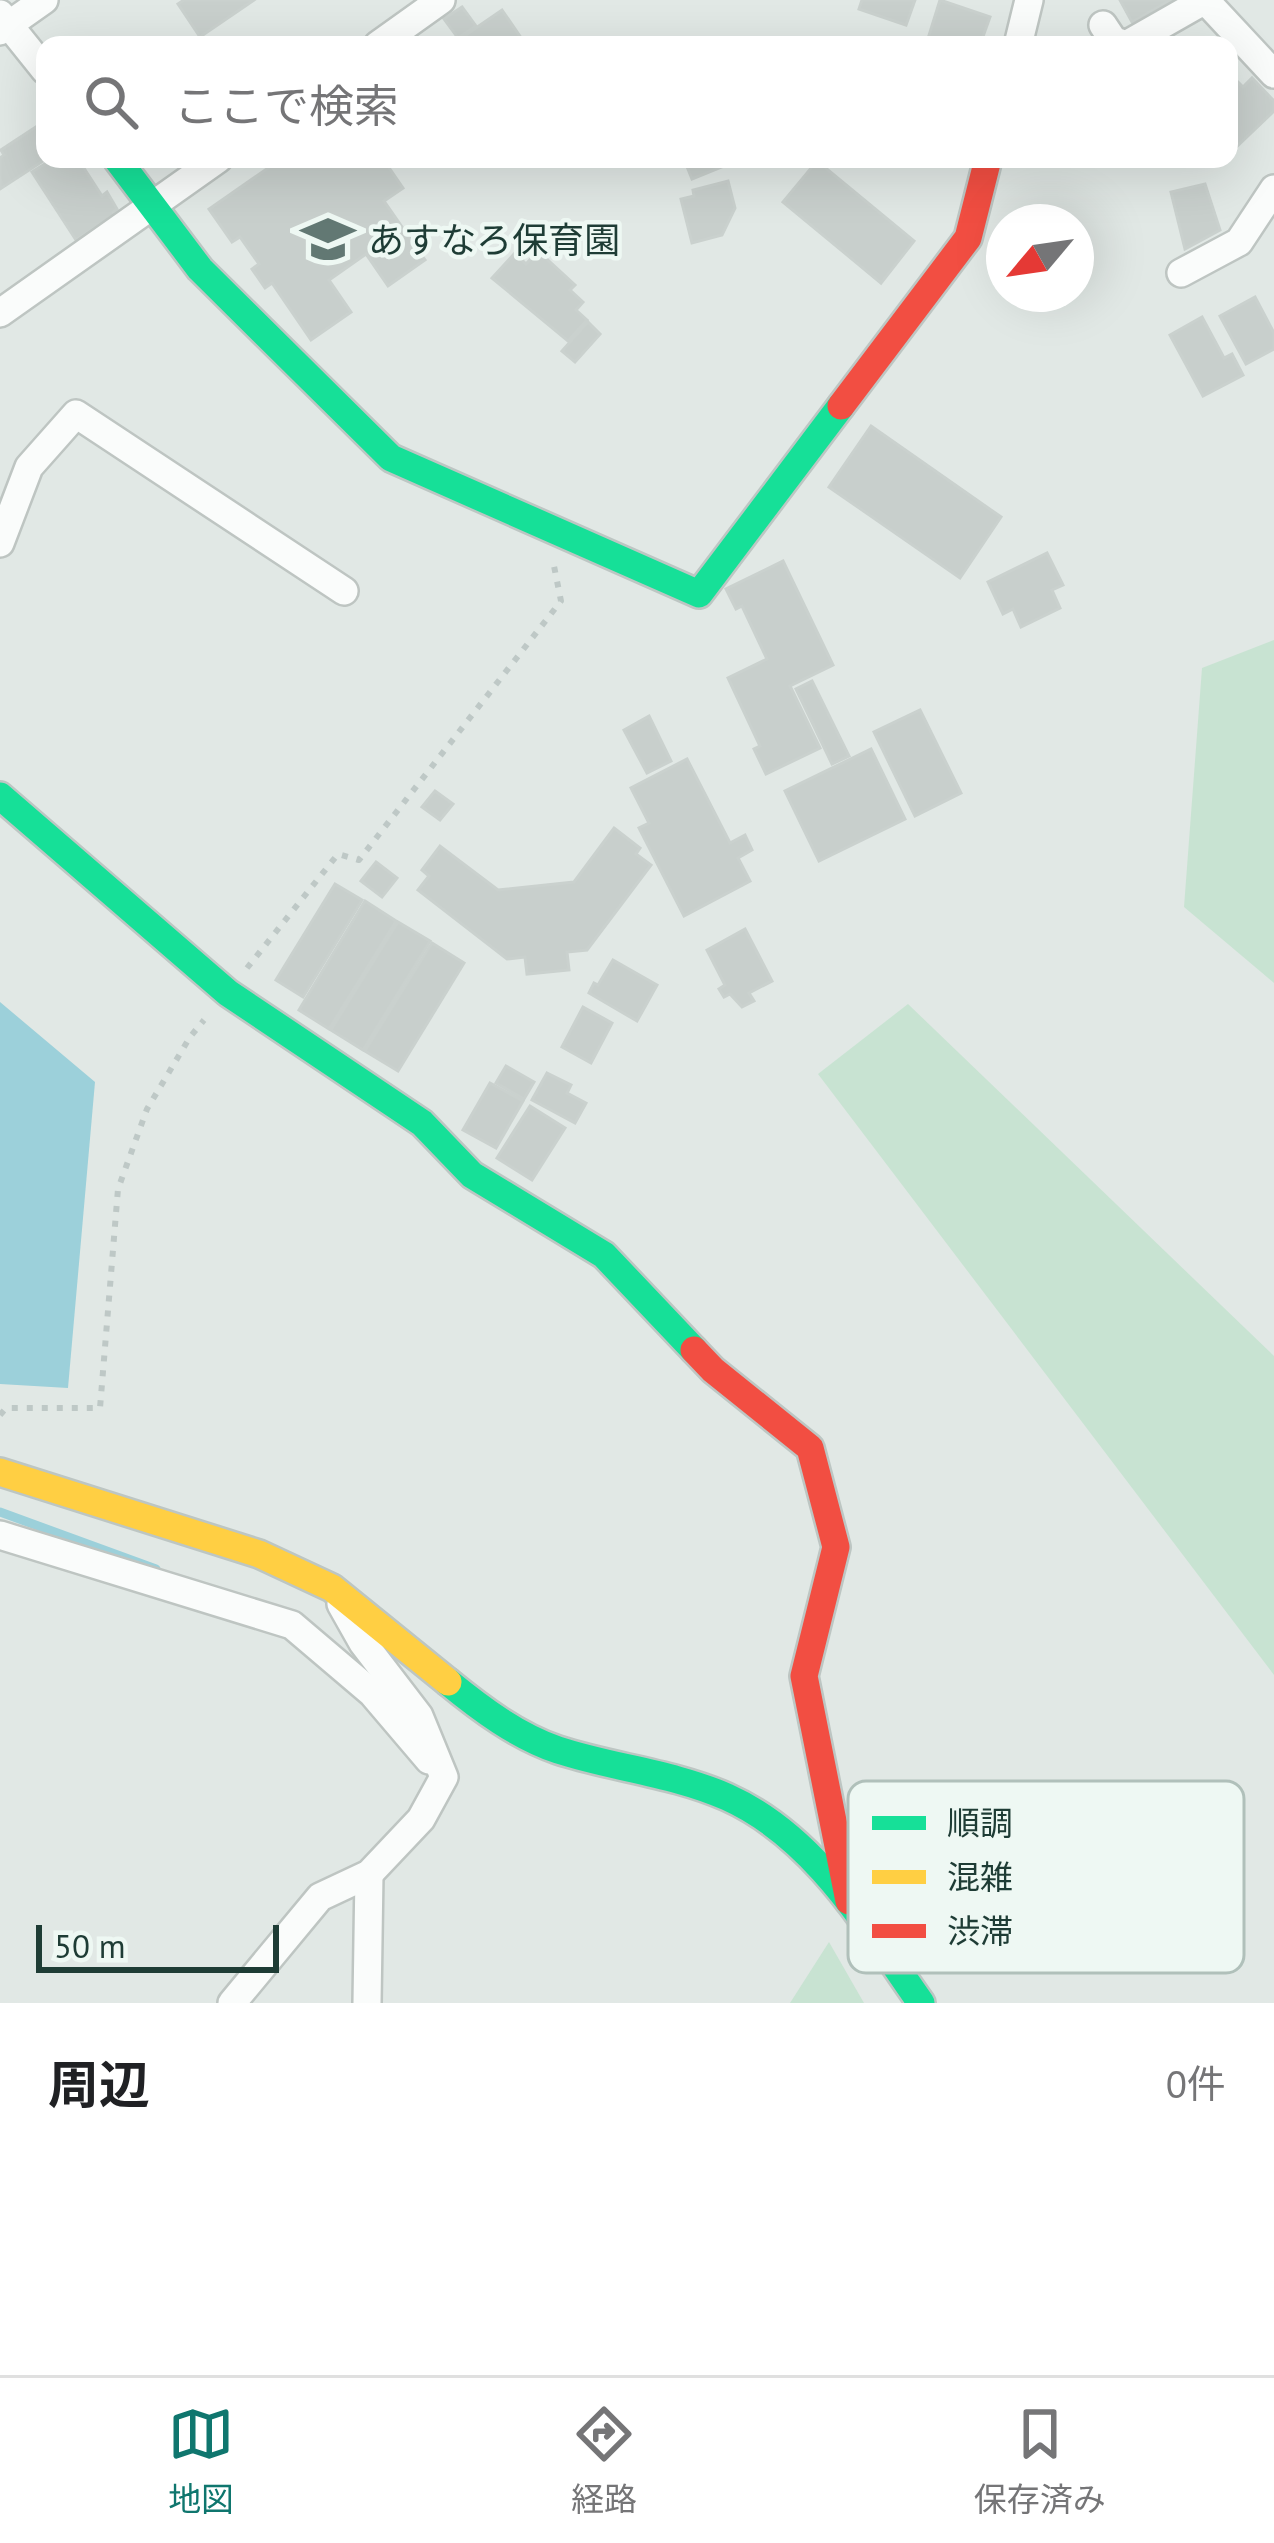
<!DOCTYPE html>
<html lang="ja">
<meta charset="utf-8">
<style>
body{margin:0;font-family:"PT Sans","Noto Sans JP",sans-serif;background:#f2f2f2;color:#202124}
.compass{position:absolute;left:986px;top:204px;width:108px;height:108px;border-radius:50%;background:#fff;box-shadow:0 12px 48px #0002;rotate:241deg}
.scale{position:absolute;left:36px;bottom:30px;width:243px;box-sizing:border-box;padding-left:12px;border:6px solid #1e3c35;border-top:0;font-size:33px;line-height:42px;white-space:nowrap;color:#1e3c35;-webkit-text-stroke:9px #eef8f3;paint-order:stroke}
.list{margin:0;padding:0;list-style:none}
h2{display:flex;justify-content:space-between;align-items:center;height:156px;margin:0;padding:0 48px;font-size:51px}
h2 small{font-size:39px;font-weight:400;color:#757577}
.icon{flex:none;width:66px;height:66px;fill:none;stroke:currentColor;stroke-width:2;stroke-linecap:round;stroke-linejoin:round}
.map{position:relative;flex:none;width:1274px;height:2003px;overflow:hidden}
.search{position:absolute;background:#fff;box-shadow:0 12px 48px #0002;left:36px;right:36px;top:36px;height:132px;display:flex;align-items:center;gap:30px;box-sizing:border-box;padding:0 42px;border-radius:24px;color:#757577;font-size:45px}
.sheet{height:372px;background:#fff}
nav{display:flex;justify-content:space-around;align-items:center;box-sizing:border-box;height:168px;border-top:3px solid #e0e0e0;background:#fff;font-size:33px;color:#757577}
nav a{display:grid;justify-items:center;gap:6px}
nav .on{color:#0f766e}
.map>svg:first-child{display:block}
.green{fill:#c8e3d2}
.water{fill:#9cd0da}
.lines{fill:none;stroke-linecap:round;stroke-linejoin:round}
.stream{stroke:#9cd0da;stroke-width:9}
.building{fill:#c8cfcc;stroke:#cad1ce;stroke-width:3}
.street-casing{stroke:#bec5c2;stroke-width:32}
.fast-casing{stroke:#bdc6c3;stroke-width:32}
.slow-casing{stroke:#bdc6c3;stroke-width:32}
.jam-casing{stroke:#bdc6c3;stroke-width:32}
.path{stroke:#bec8c6;stroke-width:6;stroke-dasharray:6 9;stroke-linecap:butt}
.street{stroke:#fafcfb;stroke-width:27}
.fast{stroke:#16e098;stroke-width:27}
.slow{stroke:#ffcf43;stroke-width:27}
.jam{stroke:#f24e42;stroke-width:27}
.labels{text-anchor:middle;dominant-baseline:central;stroke-width:9;stroke-linejoin:round;paint-order:stroke}
.poi-label{font-size:36px;fill:#1e3c35;stroke:#eef8f3;text-anchor:start}
.key{fill:#eef8f3;stroke:#b0c0ba;stroke-width:3}
.key-label{font-size:33px;fill:#1e3c35}
</style>
<div class="map">
<svg width="1274" height="2003" viewBox="0 0 1274 2003">
<rect width="100%" height="100%" fill="#e1e8e5"/>
<g class="green">
<path d="M1274,640v343l-90,-76 18,-239z"/>
<path d="M908,1004l366,352v319l-456,-601z"/>
<path d="M829,1942l35,61h-74z"/>
</g>
<path class="water" d="M0,1002l95,80 -27,306 -68,-4z"/>
<g class="lines">
<path class="stream" d="M0,1512l156,57"/>
</g>
<g class="building">
<path d="M184,0h70l-54,37 -22,-33z"/>
<path d="M862,0h53l-9,25 -47,-16z"/>
<path d="M940,0l50,17 -10,28h-54z"/>
<path d="M1120,0h51l-39,22z"/>
<path d="M462,7l14,19 -18,12 -14,-19z"/>
<path d="M502,10l24,35h-62l-4,-6z"/>
<path d="M1230,74l13,13 9,-9 22,23v10l-45,43z"/>
<path d="M45,121l1,38 -46,30v-31l4,-3 -3,-5z"/>
<path d="M53,159h25l24,37 5,-4 10,17 -4,3 1,3 -38,25 -44,-68z"/>
<path d="M281,159h102l20,29 -19,13 41,59 -37,26 -22,-32 -37,26 22,32 -40,28 -39,-57 -7,5 -13,-19 7,-5 -19,-27 -8,5 -23,-33z"/>
<path d="M684,159h49l1,3 -42,17z"/>
<path d="M817,161l97,80 -33,42 -98,-81z"/>
<path d="M728,181l7,27 -13,27 -30,8 -11,-44 13,-3 -1,-6z"/>
<path d="M1205,184l15,46 -35,19 -14,-57z"/>
<path d="M538,251l37,34 -5,5 13,12 -7,8 11,10 -19,21 -76,-63 23,-25 11,11z"/>
<path d="M1255,297l19,36v16l-28,15 -26,-48z"/>
<path d="M1202,317l22,41 8,-4 11,21 -40,21 -33,-61z"/>
<path d="M588,322l12,12 -25,28 -13,-11z"/>
<path d="M871,426l130,91 -41,61 -131,-91z"/>
<path d="M1047,553l16,32 -11,5 8,18 -39,19 -8,-18 -10,5 -15,-32z"/>
<path d="M783,561l50,104 -43,21 30,62 -54,26 -12,-25 6,-3 -32,-68 39,-19 -25,-53 -6,3 -10,-20z"/>
<path d="M812,681l37,75 -17,8 -36,-75z"/>
<path d="M920,710l41,83 -46,23 -41,-84z"/>
<path d="M649,716l22,45 -24,12 -23,-43z"/>
<path d="M871,749l34,70 -86,42 -34,-70z"/>
<path d="M687,759l43,84 15,-8 7,15 -14,8 12,23 -66,35 -45,-88 10,-5 -18,-35z"/>
<path d="M435,791l18,13 -13,16 -18,-13z"/>
<path d="M614,828l26,20 -4,6 15,11 -64,85 -20,2 2,18 -42,4 -2,-17 -18,2 -89,-69 11,-14 -7,-6 18,-24 58,44 76,-8z"/>
<path d="M376,862l21,16 -15,19 -21,-16z"/>
<path d="M335,884l27,16 -59,97 -27,-17z"/>
<path d="M365,901l31,20 -67,108 -30,-19z"/>
<path d="M398,922l32,19 -67,109 -32,-20z"/>
<path d="M745,929l27,52 -23,12 5,8 -12,6 -12,-13 -6,3 -5,-8 6,-4 -18,-35z"/>
<path d="M432,943l32,20 -66,108 -33,-20z"/>
<path d="M613,960l44,25 -20,36 -48,-28 5,-10 4,2z"/>
<path d="M583,1007l29,16 -21,40 -29,-16z"/>
<path d="M506,1066l28,16 -10,17 -28,-16z"/>
<path d="M547,1073l24,12 -4,8 19,10 -11,20 -43,-23z"/>
<path d="M490,1083l33,18 -27,47 -33,-18z"/>
<path d="M530,1106l35,22 -33,52 -35,-22z"/>
</g>
<g class="lines">
<defs>
<g id="street">
<path d="M0,14l45,56"/>
<path d="M1103,25l10,15 13,5"/>
<path d="M0,31l44,-31"/>
<path d="M378,45l63,-45"/>
<path d="M1018,45l11,-45"/>
<path d="M1126,45l79,-45 69,74"/>
<path d="M1181,273l58,-31 35,-53"/>
<path d="M0,313l218,-154"/>
<path d="M0,543l29,-76 47,-53 268,177"/>
<path d="M0,1535l292,90 80,68 57,67"/>
<path d="M232,2003l88,-106 49,-23 52,-55 23,-42 -25,-61 -56,-73 -22,-39"/>
<path d="M367,2003l2,-129"/>
</g>
<g id="fast">
<path d="M117,159l83,110 191,189 308,136 142,-188"/>
<path d="M0,796l228,197 194,130 50,52 132,80 90,95"/>
<path d="M448,1682c33,27 69,54 110,68 55,18 115,23 169,47 89,40 140,130 194,206"/>
</g>
<path id="slow" d="M0,1472l259,82 73,34 116,94"/>
<g id="jam">
<path d="M841,406l127,-168 20,-79"/>
<path d="M694,1350l19,20 97,78 26,99 -32,129 45,225"/>
</g>
</defs>
<use href="#street" class="street-casing"/>
<use href="#fast" class="fast-casing"/>
<use href="#slow" class="slow-casing"/>
<use href="#jam" class="jam-casing"/>
<g class="path">
<path d="M247,968l91,-114 21,6 202,-259 -7,-35"/>
<path d="M0,1415l6,-7h94l18,-219 29,-80 43,-72 14,-17"/>
</g>
<use href="#street" class="street"/>
<use href="#fast" class="fast"/>
<use href="#slow" class="slow"/>
<use href="#jam" class="jam"/>
</g>
<defs>
<symbol id="school-bare" viewBox="-9 -9 18 18"><path d="M0-5L7-2L0 1L-7-2ZM-4 1L0 2.5L4 1V4Q0 6-4 4Z" fill="#627873" stroke="#eef8f3" stroke-width="2.5" paint-order="stroke"/></symbol>
</defs>
<g fill-rule="evenodd">
<use href="#school-bare" x="290" y="201" width="76" height="76"/>
</g>
<g class="labels">
<g class="poi-label">
<text x="368" y="239">あすなろ保育園</text>
</g>
</g>
<rect x="848" y="1781" width="396" height="192" rx="18" class="key"/>
<rect x="872" y="1816" width="54" height="14" fill="#16e098"/>
<rect x="872" y="1870" width="54" height="14" fill="#ffcf43"/>
<rect x="872" y="1924" width="54" height="14" fill="#f24e42"/>
<g class="key-label">
<text x="947" y="1835">順調</text>
<text x="947" y="1889">混雑</text>
<text x="947" y="1943">渋滞</text>
</g>
</svg>
<svg class="compass" viewBox="-18 -18 36 36"><path d="M0-13l5 13h-10z" fill="#e53935"/><path d="M0 13l5-13h-10z" fill="#757577"/></svg>
<div class="scale">50 m</div>
<div class="search"><svg class="icon" aria-label="search" viewBox="0 0 24 24"><circle cx="10" cy="10" r="6"/><path d="M15 15l6 6"/></svg>ここで検索</div>
</div>
<section class="sheet">
<h2>周辺<small>0件</small></h2>
<ul class="list">
</ul>
</section>
<nav>
<a class="on"><svg class="icon" aria-label="map" viewBox="0 0 24 24"><path d="M3 6l6-2 6 2 6-2v14l-6 2-6-2-6 2zM9 4v14M15 6v14"/></svg>地図</a>
<a><svg class="icon" aria-label="directions" viewBox="0 0 24 24"><path d="M12 3l9 9-9 9-9-9zM9 14v-3h6M13 9l2 2-2 2"/></svg>経路</a>
<a><svg class="icon" aria-label="saved" viewBox="0 0 24 24"><path d="M7 4h10v16l-5-4-5 4z"/></svg>保存済み</a>
</nav>
